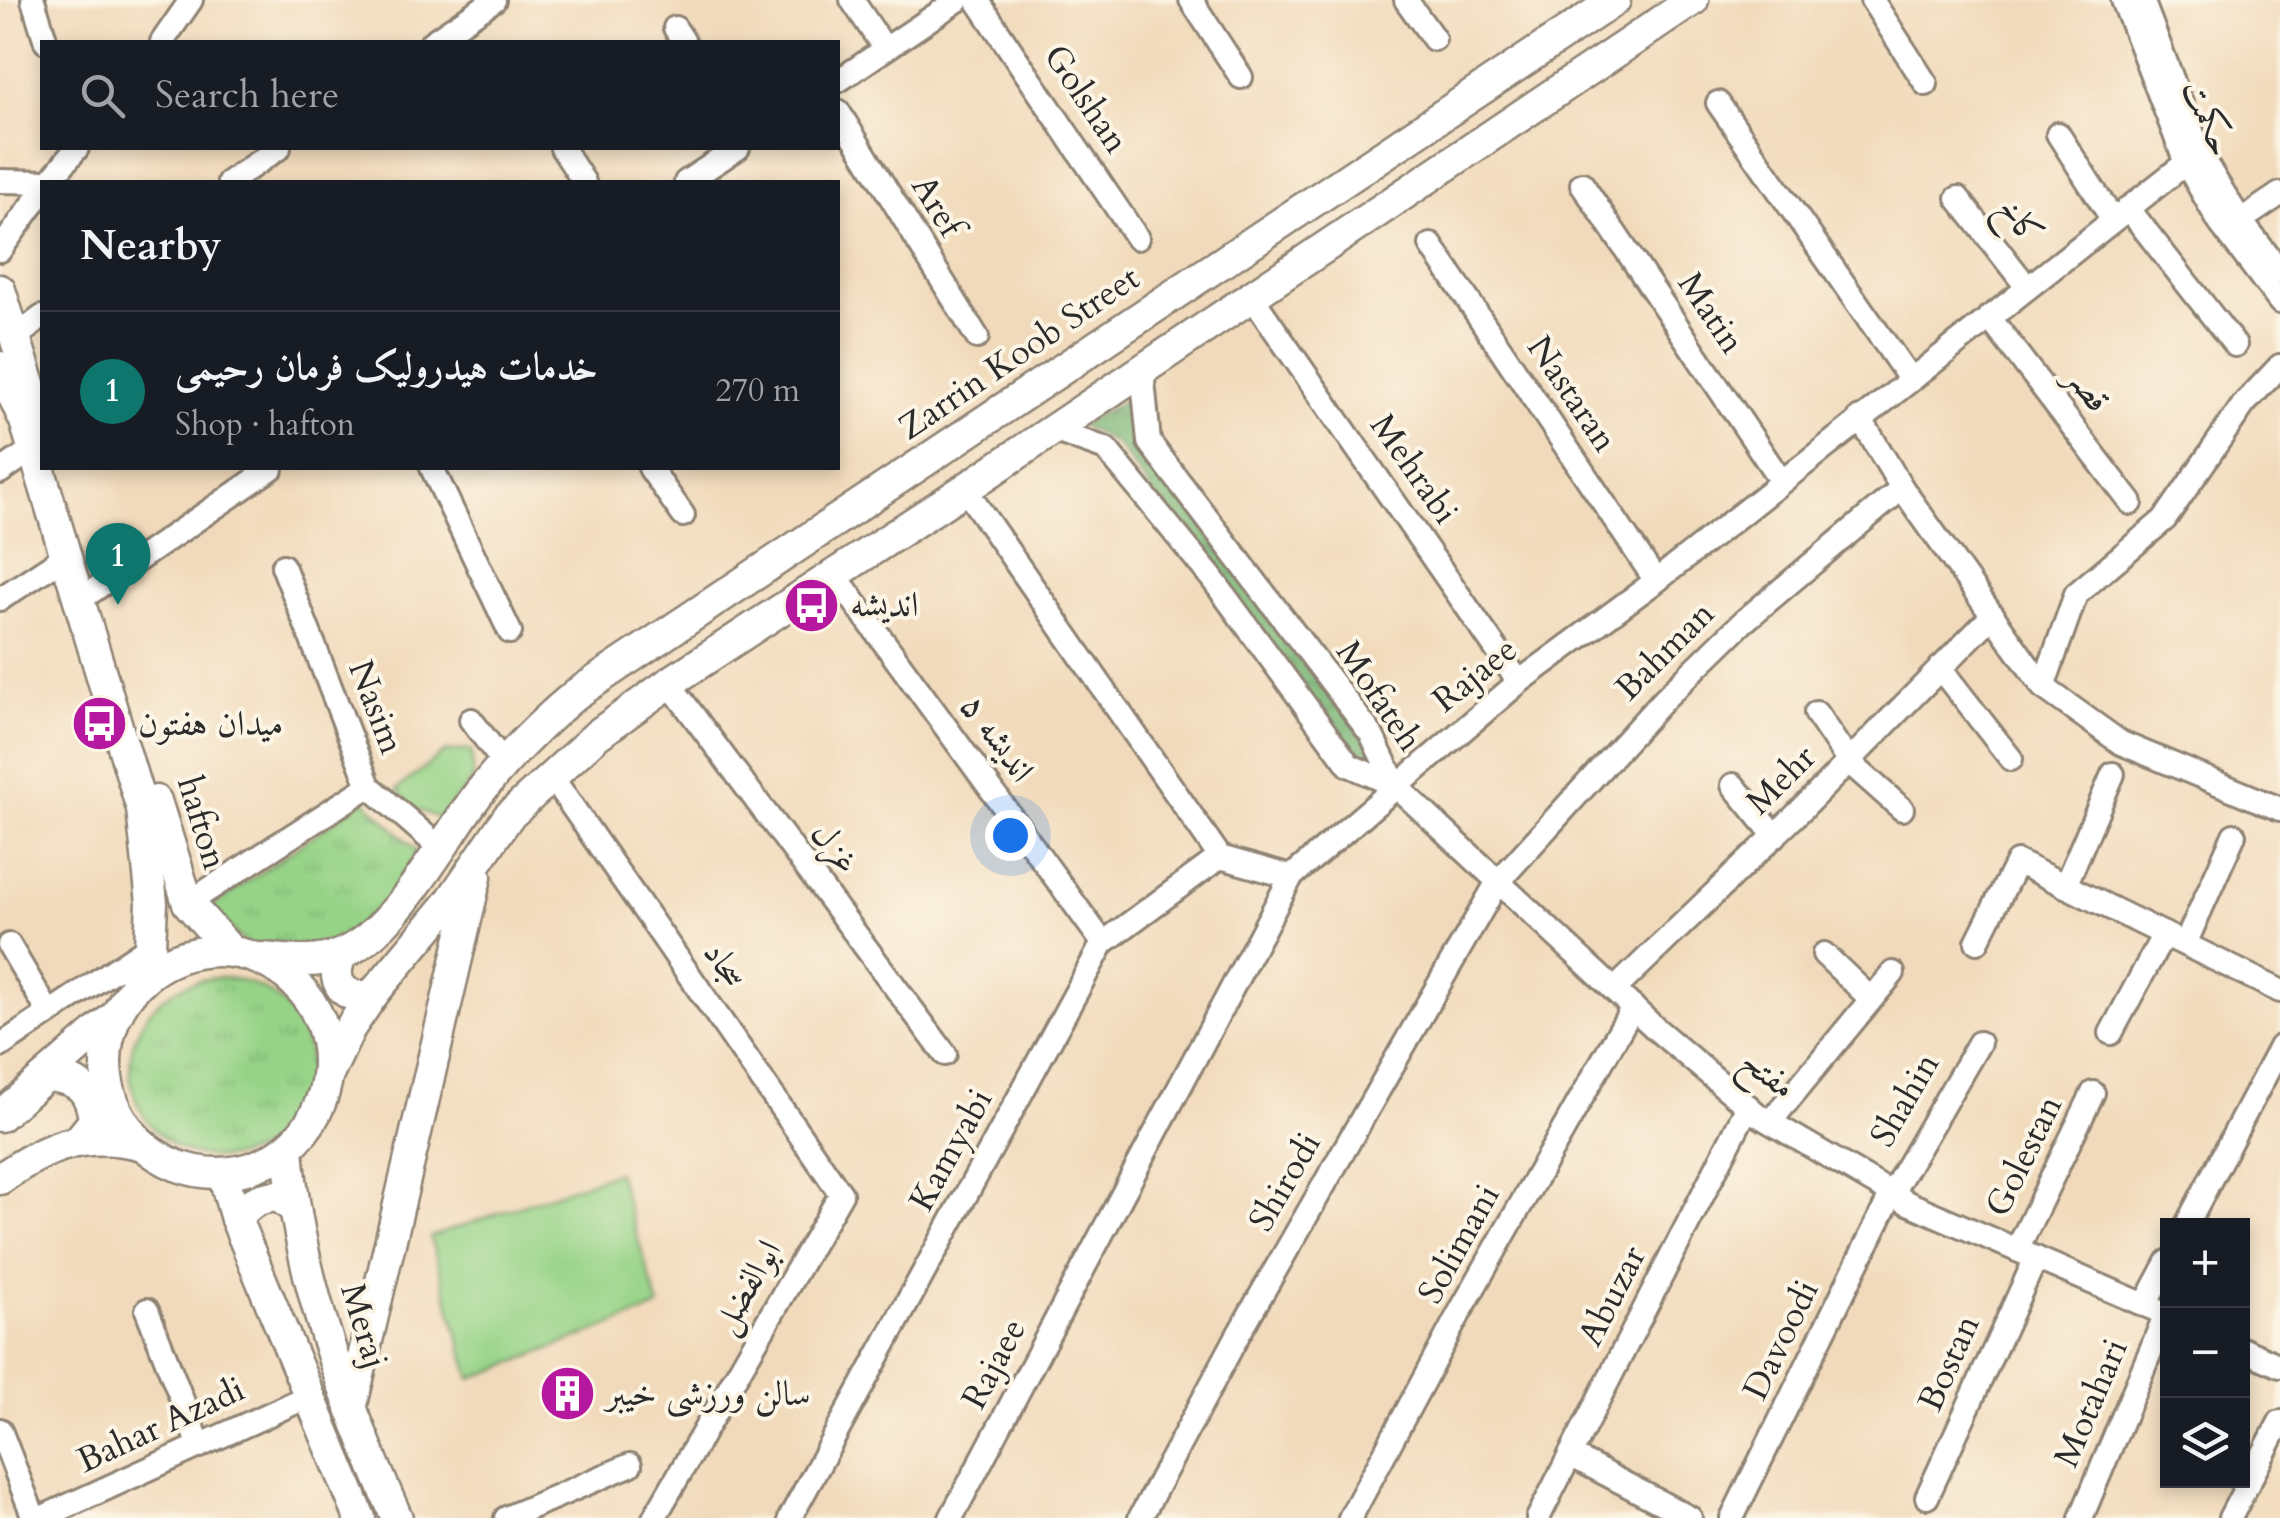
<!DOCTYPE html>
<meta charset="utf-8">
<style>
body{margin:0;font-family:Cardo,Amiri,serif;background:#20242c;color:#f1f3f6}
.controls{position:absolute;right:30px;bottom:30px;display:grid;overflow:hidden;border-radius:0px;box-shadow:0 5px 15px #0003}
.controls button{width:90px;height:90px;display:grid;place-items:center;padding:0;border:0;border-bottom:2px solid #363941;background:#171b24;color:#f1f3f6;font:50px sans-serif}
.you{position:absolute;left:1010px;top:835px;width:35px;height:35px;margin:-25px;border:8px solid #fff;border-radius:50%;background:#1a73e8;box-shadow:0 0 0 15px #1a73e833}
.badge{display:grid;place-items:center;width:65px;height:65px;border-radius:50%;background:#0f766e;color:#fff;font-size:32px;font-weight:700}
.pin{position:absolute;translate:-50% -82px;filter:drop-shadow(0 2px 5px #0008)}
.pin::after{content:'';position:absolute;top:52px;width:35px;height:30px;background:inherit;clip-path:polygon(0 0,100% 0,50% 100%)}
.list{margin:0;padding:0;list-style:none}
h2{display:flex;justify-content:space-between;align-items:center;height:130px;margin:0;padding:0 40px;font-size:42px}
h2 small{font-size:32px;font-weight:400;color:#9ea1a6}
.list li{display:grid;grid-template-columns:65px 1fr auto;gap:30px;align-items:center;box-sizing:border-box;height:160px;padding:0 40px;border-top:2px solid #363941}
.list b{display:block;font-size:38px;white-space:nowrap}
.list p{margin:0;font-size:32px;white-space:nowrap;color:#9ea1a6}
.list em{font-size:32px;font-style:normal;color:#9ea1a6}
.icon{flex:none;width:55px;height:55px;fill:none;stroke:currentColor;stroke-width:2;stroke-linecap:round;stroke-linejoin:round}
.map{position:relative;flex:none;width:2280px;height:1518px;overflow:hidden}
.search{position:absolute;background:#171b24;box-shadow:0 5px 15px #0003;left:40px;top:40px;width:800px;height:110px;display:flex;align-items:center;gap:25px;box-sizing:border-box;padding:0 35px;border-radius:0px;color:#9ea1a6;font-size:38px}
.panel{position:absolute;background:#171b24;box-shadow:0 5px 15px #0003;left:40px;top:180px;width:800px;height:290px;border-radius:0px}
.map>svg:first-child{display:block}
.grass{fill:#96d387;stroke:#607f59;stroke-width:2.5}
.forest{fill:url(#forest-crowns);stroke:#527050;stroke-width:2.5}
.park{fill:url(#park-tufts);stroke:#607f59;stroke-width:2.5}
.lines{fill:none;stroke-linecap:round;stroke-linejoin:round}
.minor-casing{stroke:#8e8273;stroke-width:28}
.major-casing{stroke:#8e8273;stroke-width:35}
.minor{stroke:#fff;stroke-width:22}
.major{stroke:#fff;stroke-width:30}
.labels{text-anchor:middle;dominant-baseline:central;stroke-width:8;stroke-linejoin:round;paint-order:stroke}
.street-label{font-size:35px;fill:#2b2b2b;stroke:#fcf5e5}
.poi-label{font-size:35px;fill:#2b2b2b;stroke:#fcf5e5;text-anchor:start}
</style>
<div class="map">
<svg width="2280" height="1518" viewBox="0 0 2280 1518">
<defs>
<pattern id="forest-crowns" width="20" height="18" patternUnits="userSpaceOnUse" patternTransform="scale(2.5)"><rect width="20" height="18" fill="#78b574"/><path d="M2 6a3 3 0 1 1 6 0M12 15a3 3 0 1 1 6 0" fill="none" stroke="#63935f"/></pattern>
<pattern id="park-tufts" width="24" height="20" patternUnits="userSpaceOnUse" patternTransform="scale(2.5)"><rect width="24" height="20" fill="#96d387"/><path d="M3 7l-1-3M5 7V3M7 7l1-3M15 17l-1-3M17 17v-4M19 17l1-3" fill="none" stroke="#81b575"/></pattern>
</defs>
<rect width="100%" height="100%" fill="#fcf5e5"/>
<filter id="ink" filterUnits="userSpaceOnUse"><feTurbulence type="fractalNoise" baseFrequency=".01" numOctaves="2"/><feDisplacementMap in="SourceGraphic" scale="20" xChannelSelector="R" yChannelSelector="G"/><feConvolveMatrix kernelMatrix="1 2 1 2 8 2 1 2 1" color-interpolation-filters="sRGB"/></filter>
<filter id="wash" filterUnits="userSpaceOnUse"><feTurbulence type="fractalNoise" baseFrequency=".0048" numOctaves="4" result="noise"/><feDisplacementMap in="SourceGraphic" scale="40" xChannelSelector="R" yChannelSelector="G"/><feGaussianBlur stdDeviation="2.25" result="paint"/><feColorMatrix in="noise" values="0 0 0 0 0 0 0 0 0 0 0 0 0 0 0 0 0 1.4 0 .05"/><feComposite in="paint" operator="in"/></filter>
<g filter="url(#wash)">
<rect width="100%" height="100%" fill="#f1dabb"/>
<g class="grass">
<path d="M471,750l3,28 -34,41 -29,-12 -14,-18 48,-37z"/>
<path d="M617,1172l42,135 -188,72 -41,-142z"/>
</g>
<path class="forest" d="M1135,395l5,47 227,300 14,27 -27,-10 -238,-315 -36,-19z"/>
<g class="park">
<path d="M364,800l53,51 -31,65 -47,35 -90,-4 -39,-39z"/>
<circle cx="220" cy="1068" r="90"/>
</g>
</g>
<g filter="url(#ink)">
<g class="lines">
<defs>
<g id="minor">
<path d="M33,0l13,42"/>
<path d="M852,0l33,49"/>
<path d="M977,0l160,238"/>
<path d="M1191,0l50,77"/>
<path d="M1406,0l28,39"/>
<path d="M1872,0l54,84"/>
<path d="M2123,0l63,163 34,60 60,79"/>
<path d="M2142,0l60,158 38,62 40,51"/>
<path d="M675,28l9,14"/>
<path d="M162,42l29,-42"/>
<path d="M432,42l62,-42"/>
<path d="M838,81l120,-81"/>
<path d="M1718,103l192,276"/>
<path d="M838,111l139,226"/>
<path d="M2058,134l55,86"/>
<path d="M562,148l22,34"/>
<path d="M0,181l50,1"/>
<path d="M49,182l28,-34"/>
<path d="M229,182l50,-34"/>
<path d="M686,182l52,-34"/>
<path d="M1582,184l199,297"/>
<path d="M1958,198l69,89"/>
<path d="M2128,208l107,137"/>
<path d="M2228,229l52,-35"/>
<path d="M1431,245l225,336"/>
<path d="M0,250l42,-58"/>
<path d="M1252,297l267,385"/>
<path d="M1989,317l142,186"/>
<path d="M16,337l26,-20"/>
<path d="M1860,418l42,70 141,199 78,56 159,66"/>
<path d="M1053,430l53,19 105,128 138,188 47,21 -25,-52 -222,-292 -7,-72"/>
<path d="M432,468l78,164"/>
<path d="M650,468l33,47"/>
<path d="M0,472l33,-23"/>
<path d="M965,489l255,368 71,20"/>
<path d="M283,566l86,220 71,62"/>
<path d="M835,575l268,368"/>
<path d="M0,599l64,-42"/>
<path d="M78,601l194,-133"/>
<path d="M1940,668l71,91"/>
<path d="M669,683l276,371"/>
<path d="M2043,687l33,-93 89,-75 79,-115 36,-38"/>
<path d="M1816,713l33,49 53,47"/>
<path d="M471,720l33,43"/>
<path d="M551,776l290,418 -187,324"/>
<path d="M1733,785l42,51"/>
<path d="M1396,786l260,243 102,86 150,88 260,112"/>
<path d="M2065,886l48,-112"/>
<path d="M188,903l181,-117"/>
<path d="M1977,942l40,-80 263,129"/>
<path d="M2185,944l49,-109"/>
<path d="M9,945l40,68"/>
<path d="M1824,954l47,45"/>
<path d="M1614,990l181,-174 198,-201"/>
<path d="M2111,1033l53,-99"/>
<path d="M0,1046l150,-100"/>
<path d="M1770,1122l123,-149"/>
<path d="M2186,1226l94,-179"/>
<path d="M2017,1250l76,-157"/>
<path d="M2145,1305l23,-43"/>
<path d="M147,1310l53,136"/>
<path d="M2242,1349l38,17"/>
<path d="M0,1430l34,88"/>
<path d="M1570,1455l120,63"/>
<path d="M1927,1497l109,-239"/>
<path d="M41,1518l268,-122"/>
<path d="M506,1518l124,-53"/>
<path d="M790,1518l313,-575 117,-86"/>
<path d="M951,1518l340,-641 228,-195 137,-101 530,-418"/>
<path d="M1140,1518l98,-183 259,-452 167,-184 79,-77 159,-134"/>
<path d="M1350,1518l111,-208 172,-303"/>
<path d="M1538,1518l210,-412"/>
<path d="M1732,1518l160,-325 87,-150"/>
<path d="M2081,1518l85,-204"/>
<path d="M2230,1518l50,-96"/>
</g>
<g id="major">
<path d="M0,290l42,132"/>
<path d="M0,367l25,54 117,388 10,94 -2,43 -15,37"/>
<path d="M156,801l32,102 41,46"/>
<circle cx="217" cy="1062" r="111"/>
<path d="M343,954c-17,25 3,51 31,39"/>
<path d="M262,958c26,2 52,7 77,-3 56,-21 104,-115 140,-162 30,-38 61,-69 97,-99l1039,-694"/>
<path d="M329,1073l21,-45 24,-35 76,-91 58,-85 89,-82 72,-52 296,-194 728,-489"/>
<path d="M48,1076c30,3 43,13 46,45l-16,20"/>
<path d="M0,1116l115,-100"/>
<path d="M288,1149c10,128 57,252 109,369"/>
<path d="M223,1174l13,45 124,299"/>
<path d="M0,1179c46,-33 86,-49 143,-34"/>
<path d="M236,1219c13,-16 22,-22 43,-23l13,11"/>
<path d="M351,1409l125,-532"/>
</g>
</defs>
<use href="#minor" class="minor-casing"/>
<use href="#major" class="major-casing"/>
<use href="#minor" class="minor"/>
<use href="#major" class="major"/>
</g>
</g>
<defs>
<symbol id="bus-disc" viewBox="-11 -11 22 22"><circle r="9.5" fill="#b5179e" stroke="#fcf5e5"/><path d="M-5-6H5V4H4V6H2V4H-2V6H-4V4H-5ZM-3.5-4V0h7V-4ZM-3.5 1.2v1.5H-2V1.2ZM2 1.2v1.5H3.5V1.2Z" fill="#fff"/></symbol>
<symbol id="building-disc" viewBox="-11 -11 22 22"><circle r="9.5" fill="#b5179e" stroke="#fcf5e5"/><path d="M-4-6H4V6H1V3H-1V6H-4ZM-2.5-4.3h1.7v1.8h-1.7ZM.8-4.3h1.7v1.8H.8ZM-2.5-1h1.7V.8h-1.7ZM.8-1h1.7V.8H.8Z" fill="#fff"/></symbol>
</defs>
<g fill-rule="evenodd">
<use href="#bus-disc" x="780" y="574" width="63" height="63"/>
<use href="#bus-disc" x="68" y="692" width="63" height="63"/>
<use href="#building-disc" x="536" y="1362" width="63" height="63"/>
</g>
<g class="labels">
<g class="street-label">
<text transform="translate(1086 99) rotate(56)">Golshan</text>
<text transform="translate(2208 118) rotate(67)">حکمت</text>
<text transform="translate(937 206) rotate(58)">Aref</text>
<text transform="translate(2020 221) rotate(52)">کاخ</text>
<text transform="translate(1711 313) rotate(56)">Matin</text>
<text transform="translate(1019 353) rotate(-34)">Zarrin Koob Street</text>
<text transform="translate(2088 389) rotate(53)">قصر</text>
<text transform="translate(1572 394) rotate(56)">Nastaran</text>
<text transform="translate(1414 469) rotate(55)">Mehrabi</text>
<text transform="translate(1665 651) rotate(-45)">Bahman</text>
<text transform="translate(1475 675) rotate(-39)">Rajaee</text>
<text transform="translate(1379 696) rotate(56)">Mofateh</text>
<text transform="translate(376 707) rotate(69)">Nasim</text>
<text transform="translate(997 738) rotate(54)">اندیشه ۵</text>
<text transform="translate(1781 780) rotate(-45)">Mehr</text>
<text transform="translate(202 823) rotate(73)">hafton</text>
<text transform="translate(835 848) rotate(53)">غزل</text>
<text transform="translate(725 965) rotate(55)">سجاد</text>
<text transform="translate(1768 1074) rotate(37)">مفتح</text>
<text transform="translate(1905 1100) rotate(-60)">Shahin</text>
<text transform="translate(951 1150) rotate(-61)">Kamyabi</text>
<text transform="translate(2024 1156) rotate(-64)">Golestan</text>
<text transform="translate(1285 1182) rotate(-60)">Shirodi</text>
<text transform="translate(1459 1244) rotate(-61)">Solimani</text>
<text transform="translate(747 1287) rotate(-60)">ابوالفضل</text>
<text transform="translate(1612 1296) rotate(-63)">Abuzar</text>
<text transform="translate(364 1326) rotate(73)">Meraj</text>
<text transform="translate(1781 1340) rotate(-64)">Davoodi</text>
<text transform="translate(1949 1363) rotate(-66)">Bostan</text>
<text transform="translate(994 1364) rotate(-62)">Rajaee</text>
<text transform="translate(2091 1403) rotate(-67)">Motahari</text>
<text transform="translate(161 1425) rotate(-25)">Bahar Azadi</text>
</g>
<g class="poi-label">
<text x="850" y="605">اندیشه</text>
<text x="138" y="724">میدان هفتون</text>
<text x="606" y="1394">سالن ورزشی خیبر</text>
</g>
</g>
</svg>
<div class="controls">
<button>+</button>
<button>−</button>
<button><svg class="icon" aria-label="layers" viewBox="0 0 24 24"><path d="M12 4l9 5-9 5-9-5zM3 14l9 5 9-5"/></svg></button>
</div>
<div class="you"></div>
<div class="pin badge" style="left:118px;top:605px">1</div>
<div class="search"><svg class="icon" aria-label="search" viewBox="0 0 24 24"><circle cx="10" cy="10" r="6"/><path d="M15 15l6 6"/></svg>Search here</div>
<section class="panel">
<h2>Nearby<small></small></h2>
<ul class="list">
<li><span class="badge">1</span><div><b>خدمات هیدرولیک فرمان رحیمی</b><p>Shop · hafton</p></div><em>270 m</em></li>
</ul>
</section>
</div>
